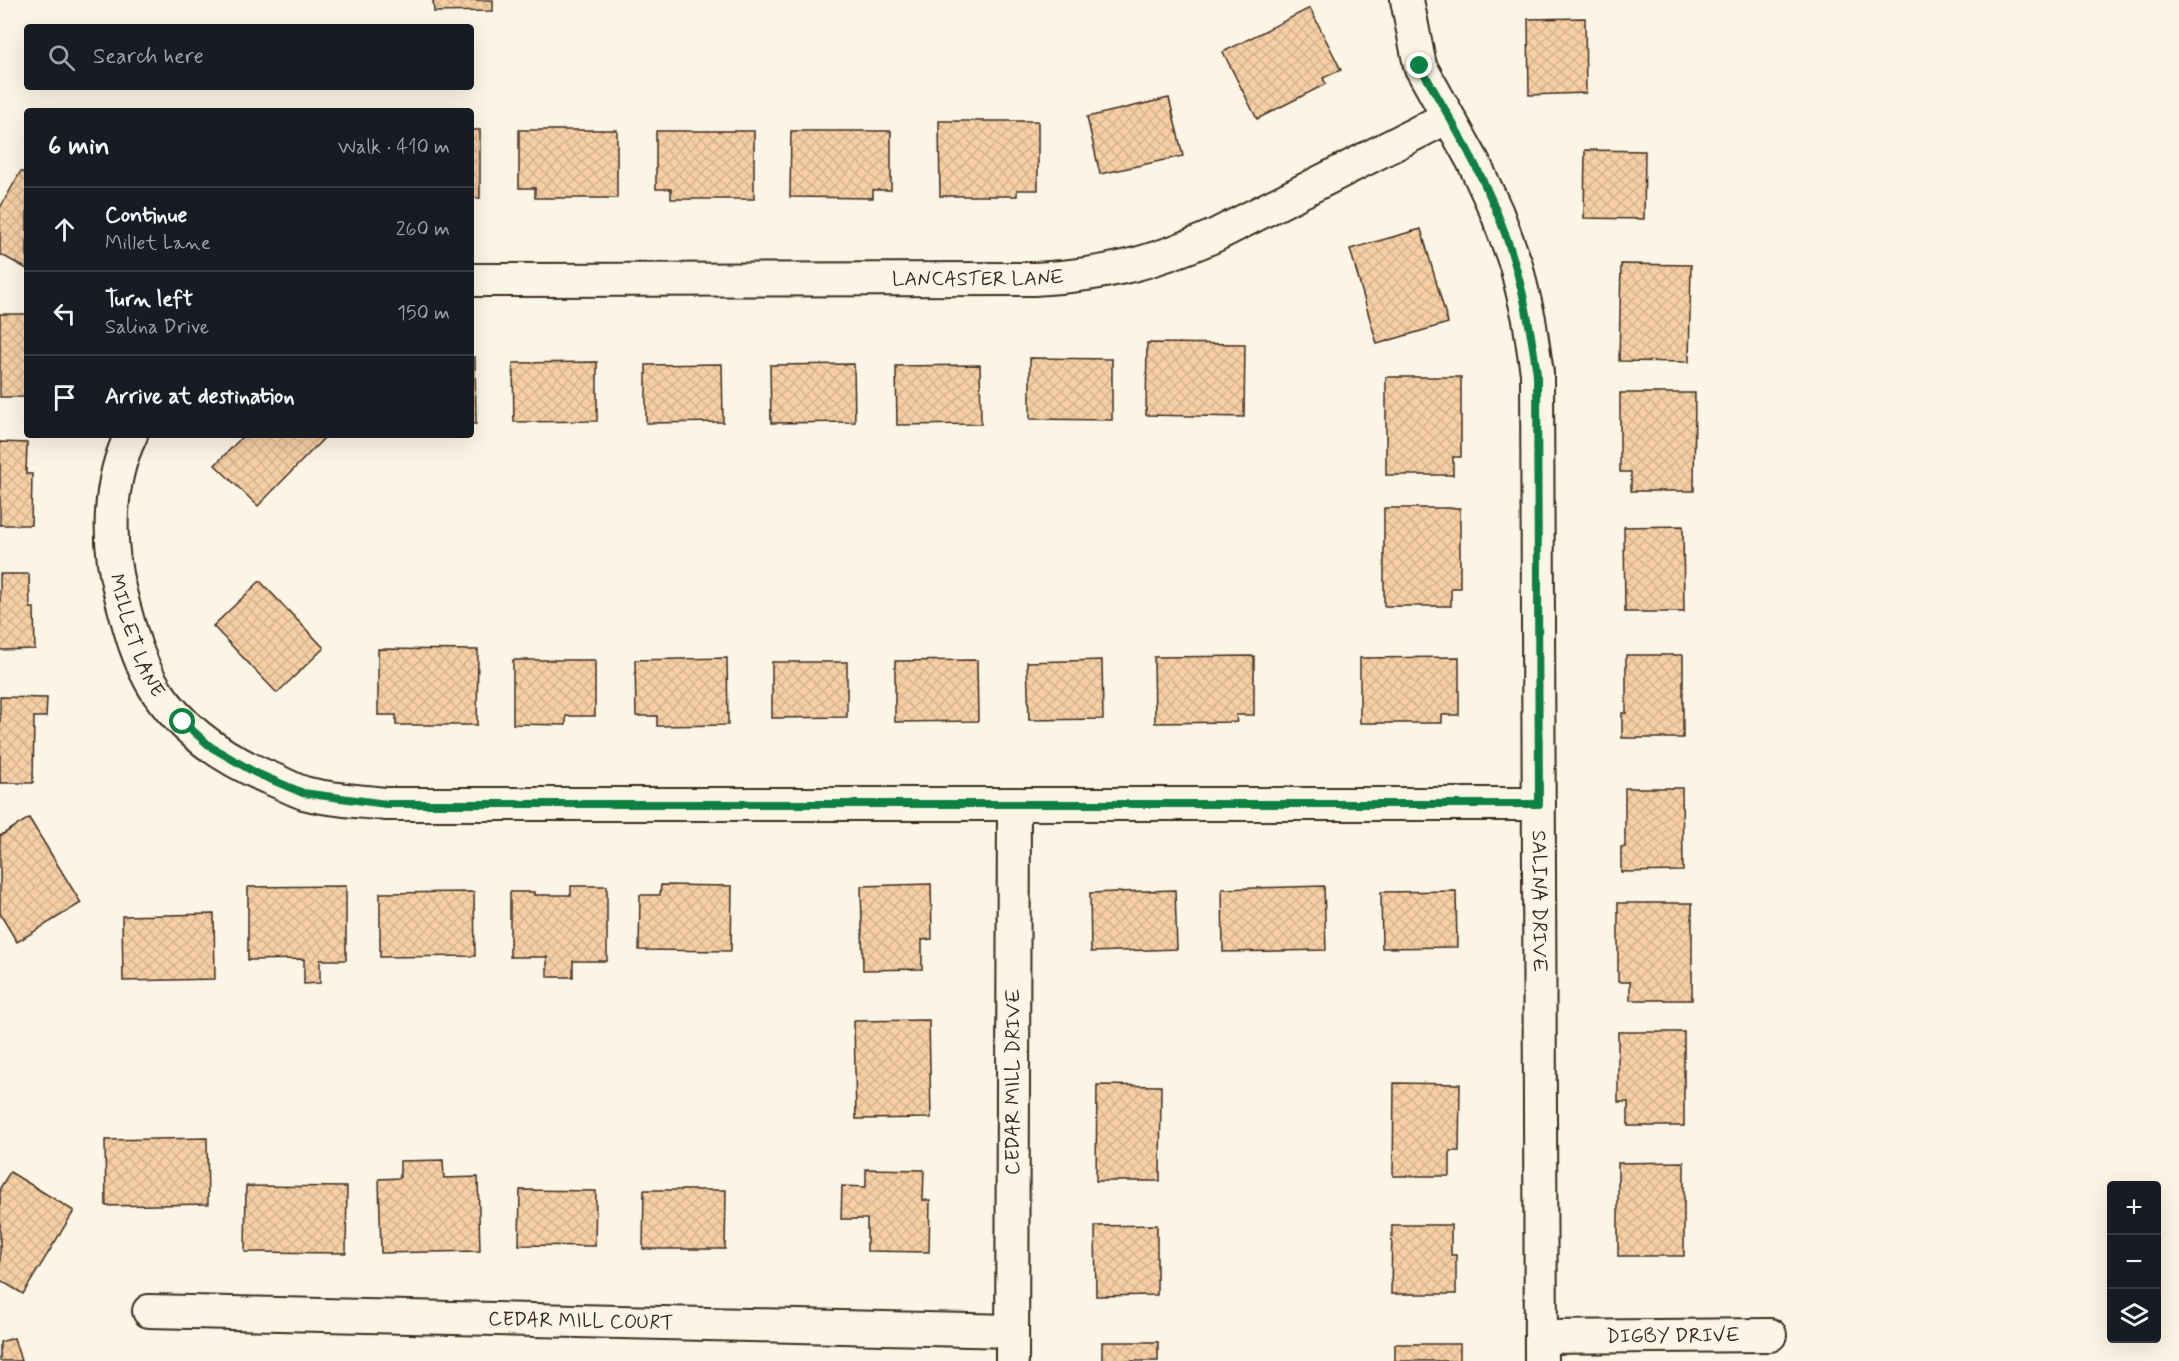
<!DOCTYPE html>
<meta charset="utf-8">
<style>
body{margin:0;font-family:Mynerve,sans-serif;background:#242831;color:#f1f3f6}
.controls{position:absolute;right:18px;bottom:18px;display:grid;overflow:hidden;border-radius:6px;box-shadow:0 6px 24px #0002}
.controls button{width:54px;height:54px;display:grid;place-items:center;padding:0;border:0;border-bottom:2px solid #363941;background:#171b24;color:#f1f3f6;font:30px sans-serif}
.stop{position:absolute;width:18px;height:18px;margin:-14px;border:4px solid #0b8043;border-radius:50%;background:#fff}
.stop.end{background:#0b8043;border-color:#fff;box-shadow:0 2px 6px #0008}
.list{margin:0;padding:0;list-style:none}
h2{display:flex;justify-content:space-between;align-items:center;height:78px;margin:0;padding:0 24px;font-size:26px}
h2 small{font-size:20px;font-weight:400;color:#9ea1a6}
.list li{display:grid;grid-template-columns:39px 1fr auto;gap:18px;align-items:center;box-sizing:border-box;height:84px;padding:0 24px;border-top:2px solid #363941}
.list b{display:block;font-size:22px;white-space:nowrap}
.list p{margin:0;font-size:20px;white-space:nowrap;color:#9ea1a6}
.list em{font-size:20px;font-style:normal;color:#9ea1a6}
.icon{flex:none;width:33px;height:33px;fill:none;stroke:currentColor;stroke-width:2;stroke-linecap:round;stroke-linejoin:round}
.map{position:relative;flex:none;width:2179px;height:1361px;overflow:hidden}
.search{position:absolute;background:#171b24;box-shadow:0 6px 24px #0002;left:24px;top:24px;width:450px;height:66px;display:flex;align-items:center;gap:15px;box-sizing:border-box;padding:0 21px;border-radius:6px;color:#9ea1a6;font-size:22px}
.panel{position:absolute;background:#171b24;box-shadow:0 6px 24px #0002;left:24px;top:108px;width:450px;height:330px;border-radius:6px}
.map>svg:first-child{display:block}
.building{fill:url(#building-cross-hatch);stroke:#3b2a1e;stroke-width:1.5}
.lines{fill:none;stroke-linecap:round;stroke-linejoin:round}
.street-casing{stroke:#3b2a1e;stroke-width:36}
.street{stroke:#fcf5e5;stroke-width:32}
.route{stroke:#0b8043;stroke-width:8}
.labels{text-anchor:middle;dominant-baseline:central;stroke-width:4.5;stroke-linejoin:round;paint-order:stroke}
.street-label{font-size:20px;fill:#3b2a1e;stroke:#fcf5e5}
</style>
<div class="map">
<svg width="2179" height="1361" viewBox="0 0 2179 1361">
<defs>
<pattern id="building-cross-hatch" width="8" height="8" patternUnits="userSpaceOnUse" patternTransform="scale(1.5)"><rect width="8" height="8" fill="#f6cfa5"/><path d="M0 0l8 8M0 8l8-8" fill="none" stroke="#d4b28e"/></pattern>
</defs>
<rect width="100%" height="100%" fill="#fcf5e5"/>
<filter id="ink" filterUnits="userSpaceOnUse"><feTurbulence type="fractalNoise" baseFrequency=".0167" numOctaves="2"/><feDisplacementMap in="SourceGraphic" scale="12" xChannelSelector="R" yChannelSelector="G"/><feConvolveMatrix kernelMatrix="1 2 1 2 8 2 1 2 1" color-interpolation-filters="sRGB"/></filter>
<g filter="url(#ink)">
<g class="building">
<path d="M433,0h60v11l-59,1z"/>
<path d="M1310,8l31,62 -18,8 3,6 -69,35 -34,-67z"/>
<path d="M1585,18l1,75 -57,2 -1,-76z"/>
<path d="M1169,98l14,58 -83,18 -13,-57z"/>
<path d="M939,121h99v69h-21v6h-77z"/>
<rect x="471" y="130" width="9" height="68"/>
<path d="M519,130h98v68h-82v-10h-16z"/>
<path d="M656,131h98v68h-83v-10h-15z"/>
<path d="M791,131h100v59h-18v8l-83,-1z"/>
<path d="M1585,150l60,1 -1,68 -60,-1z"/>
<path d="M21,171l6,4v94l-27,-15v-46z"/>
<path d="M1421,229l27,94 -71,21 -27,-95z"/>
<path d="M1621,264l70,1 -2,97 -70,-1z"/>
<rect x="0" y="314" width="27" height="83"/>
<path d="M1147,343l98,1 -1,73 -98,-2z"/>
<path d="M471,357h4l1,67h-5z"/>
<path d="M1030,358l82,1v61l-82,-1z"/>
<path d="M597,362v59l-83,1 -1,-59z"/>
<path d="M722,364l1,58 -77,1v-58z"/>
<path d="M854,364l1,58 -84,1 -1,-58z"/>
<path d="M980,365l1,59 -84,1 -1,-59z"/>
<path d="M1386,377h75v80h-8v18h-67z"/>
<path d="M1620,393h75l-1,98h-63v-19h-11z"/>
<path d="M244,435h83l-69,71 -43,-41z"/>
<path d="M0,442l27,1 -1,31h6l-1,51h-31z"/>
<path d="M1384,508h76v80h-9v18h-67z"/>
<path d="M1683,526l1,86h-59l-1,-85z"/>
<path d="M0,574h29l1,34h4l1,41 -35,1z"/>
<path d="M260,581l64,67 -47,45 -64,-67z"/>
<path d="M378,649l100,1 -1,75h-81v-10h-18z"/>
<path d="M1626,655h57v83h-61v-25h4z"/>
<path d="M1254,656v59h-18l1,7 -82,1 -1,-66z"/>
<path d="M1459,657v58h-17v8h-82v-65z"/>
<path d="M727,658l1,67 -71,1v-10h-21l-1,-56z"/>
<path d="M513,660h82v56h-29v9l-53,-1z"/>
<path d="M977,660l1,61 -83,1v-61z"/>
<path d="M1102,660l1,59 -74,1 -2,-58z"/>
<path d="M772,662h75v55l-75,1z"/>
<path d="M0,697l47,1 -1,19h-12l-1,66h-33z"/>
<path d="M1625,788h57l1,83 -62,1v-25h4z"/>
<path d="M29,818l52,85 -64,39 -17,-28v-78z"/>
<path d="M931,884l1,55 -10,1v29l-59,1 -2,-84z"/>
<path d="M661,885l71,1 -1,65 -92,-1 1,-55h20z"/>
<path d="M346,886v74h-26v23l-16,1v-25l-56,1v-73z"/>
<path d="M571,886h36v75h-34v16h-26v-20h-37v-65h24v3h37z"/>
<path d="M1324,886l2,64 -103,2 -1,-63z"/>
<path d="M1175,890l2,59 -86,3 -1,-59z"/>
<path d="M1456,891l1,56 -75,1 -1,-56z"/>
<path d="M474,892l1,64 -95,1v-64z"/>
<path d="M1618,903h74v97h-62v-18h-12z"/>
<path d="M214,914l1,65 -92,2 -1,-65z"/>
<path d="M929,1020l2,98 -75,1 -2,-98z"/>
<path d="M1618,1032h66v94h-56v-24h-10z"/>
<path d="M1394,1083l66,1 -1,67h-9v25h-57z"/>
<path d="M1097,1085l64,1 -1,95h-64z"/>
<path d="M207,1138l1,66 -102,2 -1,-66z"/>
<path d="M443,1160l1,18 34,-1 2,74 -99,2 -2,-74 21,-1v-17z"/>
<path d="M1684,1162v94h-66v-93z"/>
<path d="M866,1169l58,1 -1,30h7l-1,52 -62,-1v-32h-26l1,-33 24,1z"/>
<path d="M10,1172l64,39 -51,83 -23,-14v-92z"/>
<path d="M246,1186l101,1 -1,66 -101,-1z"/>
<path d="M520,1190l76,1 -1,55 -76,-1z"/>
<path d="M644,1190h82l-1,59h-82z"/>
<path d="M1157,1225v70l-61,1 -1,-70z"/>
<path d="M1392,1225h59v30h5v39h-65z"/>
<path d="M14,1338l7,23h-21v-19z"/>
<rect x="1102" y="1342" width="56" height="19"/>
<rect x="1395" y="1344" width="65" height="17"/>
</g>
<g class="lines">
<defs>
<g id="street">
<path id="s1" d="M1407,0l13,66 54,97 23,50 19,52 13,54 8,54 4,988"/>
<path id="s2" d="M471,280l563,-1c70,-4 116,-15 180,-43l234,-119"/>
<path id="s3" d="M131,435c-23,47 -24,107 -11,157 9,34 17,68 36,98 29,44 75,73 123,92 8,4 16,8 25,11 26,7 55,8 82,11h1153"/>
<path id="s4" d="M149,1311l863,20"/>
<path id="s5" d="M1541,1337l229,-2"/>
<path id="s6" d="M1012,1361l2,-557"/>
</g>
</defs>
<use href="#street" class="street-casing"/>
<use href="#street" class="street"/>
</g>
</g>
<g class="lines" filter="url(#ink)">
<path class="route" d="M183,722l28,25 45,26 47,20 83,11h1153l-2,-430c-8,-56 -18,-109 -40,-161 -20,-51 -50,-99 -77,-147"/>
</g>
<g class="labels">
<g class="street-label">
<text stroke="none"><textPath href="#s2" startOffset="507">LANCASTER LANE</textPath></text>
<text stroke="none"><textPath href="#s3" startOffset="207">MILLET LANE</textPath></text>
<text stroke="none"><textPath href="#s1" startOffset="927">SALINA DRIVE</textPath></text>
<text stroke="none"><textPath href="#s6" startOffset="279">CEDAR MILL DRIVE</textPath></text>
<text stroke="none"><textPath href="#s4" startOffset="432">CEDAR MILL COURT</textPath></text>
<text stroke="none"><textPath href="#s5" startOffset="132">DIGBY DRIVE</textPath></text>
</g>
</g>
</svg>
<div class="controls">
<button>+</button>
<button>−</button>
<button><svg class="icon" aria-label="layers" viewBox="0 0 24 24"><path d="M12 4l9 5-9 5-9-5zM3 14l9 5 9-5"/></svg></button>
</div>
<div class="stop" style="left:183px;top:722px"></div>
<div class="stop end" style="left:1420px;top:66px"></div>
<div class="search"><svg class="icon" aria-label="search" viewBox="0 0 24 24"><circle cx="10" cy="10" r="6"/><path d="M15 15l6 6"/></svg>Search here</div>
<section class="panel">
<h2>6 min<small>Walk · 410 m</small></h2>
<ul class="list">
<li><svg class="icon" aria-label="ahead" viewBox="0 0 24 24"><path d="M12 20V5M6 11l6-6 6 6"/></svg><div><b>Continue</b><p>Millet Lane</p></div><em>260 m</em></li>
<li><svg class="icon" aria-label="left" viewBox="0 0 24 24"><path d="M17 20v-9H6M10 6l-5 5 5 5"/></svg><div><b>Turn left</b><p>Salina Drive</p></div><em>150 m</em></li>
<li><svg class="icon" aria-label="arrive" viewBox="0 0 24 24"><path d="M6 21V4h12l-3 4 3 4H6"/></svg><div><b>Arrive at destination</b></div></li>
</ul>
</section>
</div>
